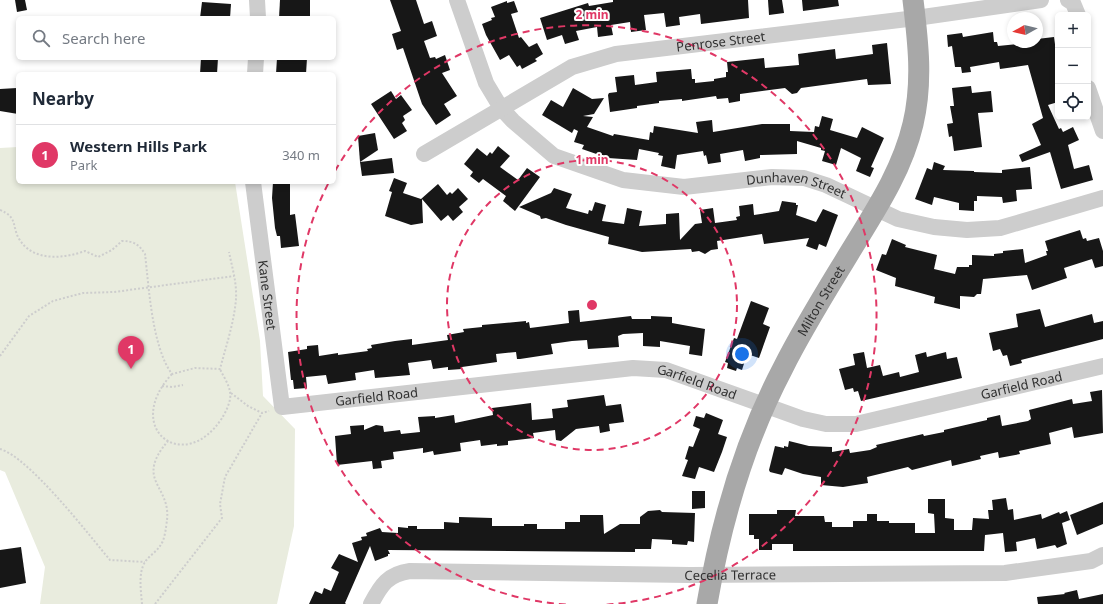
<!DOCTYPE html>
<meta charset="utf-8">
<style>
body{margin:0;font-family:"Noto Sans",sans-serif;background:#f2f2f3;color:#1f2937}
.controls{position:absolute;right:12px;top:12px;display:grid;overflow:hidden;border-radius:6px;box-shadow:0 2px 6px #0003}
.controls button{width:36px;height:36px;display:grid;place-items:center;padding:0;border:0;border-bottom:1px solid #e0e1e3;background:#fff;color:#1f2937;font:20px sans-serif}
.compass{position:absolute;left:1007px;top:12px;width:36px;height:36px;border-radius:50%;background:#fff;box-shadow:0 2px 6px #0003;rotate:262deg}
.you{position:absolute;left:742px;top:354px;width:14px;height:14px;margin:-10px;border:3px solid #fff;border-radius:50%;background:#1a73e8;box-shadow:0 0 0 6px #1a73e833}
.badge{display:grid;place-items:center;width:26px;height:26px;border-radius:50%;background:#e03866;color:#fff;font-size:13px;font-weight:700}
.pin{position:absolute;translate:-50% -33px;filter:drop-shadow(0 1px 2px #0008)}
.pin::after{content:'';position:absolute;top:21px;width:14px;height:12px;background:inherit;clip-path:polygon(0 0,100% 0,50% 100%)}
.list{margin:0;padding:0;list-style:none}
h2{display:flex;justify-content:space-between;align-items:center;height:52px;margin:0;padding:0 16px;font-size:17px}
h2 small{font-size:13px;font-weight:400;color:#747a83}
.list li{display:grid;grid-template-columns:26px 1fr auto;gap:12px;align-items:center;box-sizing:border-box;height:60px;padding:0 16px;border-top:1px solid #e0e1e3}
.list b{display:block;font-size:15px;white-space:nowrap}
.list p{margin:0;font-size:13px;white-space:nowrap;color:#747a83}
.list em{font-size:13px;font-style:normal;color:#747a83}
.icon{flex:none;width:22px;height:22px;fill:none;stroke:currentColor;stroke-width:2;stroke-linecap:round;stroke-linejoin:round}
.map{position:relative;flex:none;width:1103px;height:604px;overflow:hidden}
.search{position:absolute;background:#fff;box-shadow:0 2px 6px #0003;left:16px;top:16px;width:320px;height:44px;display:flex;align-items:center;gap:10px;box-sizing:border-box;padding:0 14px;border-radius:6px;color:#747a83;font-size:15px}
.panel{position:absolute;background:#fff;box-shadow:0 2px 6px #0003;left:16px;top:72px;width:320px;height:112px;border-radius:6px}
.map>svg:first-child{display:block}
.green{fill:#e9ecde}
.building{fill:#171717}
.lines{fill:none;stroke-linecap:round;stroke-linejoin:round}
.path{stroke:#cdcdcd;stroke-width:2;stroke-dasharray:2 2;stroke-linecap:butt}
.minor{stroke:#cdcdcd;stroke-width:16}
.major{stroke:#a8a8a8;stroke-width:21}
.ring{fill:none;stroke:#e03866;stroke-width:2;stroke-dasharray:7 5}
.labels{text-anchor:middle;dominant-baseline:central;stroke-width:4;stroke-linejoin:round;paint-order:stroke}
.street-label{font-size:13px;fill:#303030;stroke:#fff}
.centre{fill:#e03866;stroke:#fff;stroke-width:2}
.ring-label{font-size:12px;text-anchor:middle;font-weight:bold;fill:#e03866;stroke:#fff;stroke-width:4;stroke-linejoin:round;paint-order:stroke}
</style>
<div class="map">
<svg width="1103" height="604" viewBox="0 0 1103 604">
<rect width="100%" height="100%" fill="#fff"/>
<path class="green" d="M18,147v35h217l25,159 3,55 32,33 -1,97 -17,78h-237l5,-37 -40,-95 -5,-2v-322z"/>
<g class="building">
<path d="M15,0h10l2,10 -10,2z"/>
<path d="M280,0h30v18h-31z"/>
<path d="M390,0h26l8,24 8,-3 5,15 -13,5 6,17 5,-1 1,2 9,-4 5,15 -8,3 15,23 -13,8 7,11 -15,10 -14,-21 -19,-56 -6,2 -5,-16 9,-3z"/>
<path d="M613,0h135l1,18 -48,6 -1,-10 -21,3 1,8 -14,2 -2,-14 -20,2 2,15 -15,2 -1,-10 -19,3 2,10 -15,2 -1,-10 -21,4 3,9 -14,4 -3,-9 -15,5 -7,-22 48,-15 1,3 24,-4z"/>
<path d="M768,0h14l2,13 -15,2z"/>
<path d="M802,0h36l1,6 -36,5z"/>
<path d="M507,1v2l7,-2 4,11 -7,2 8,24 2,-1 8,10 8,-4 6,11 -8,5 2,2 -15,8 -2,-4 -3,2 -8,-12 -9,5 -14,-25 -4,-11 10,-4 -1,-2 4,-1 -4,-10z"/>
<path d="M202,2l29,2 -1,14h-30z"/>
<path d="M993,32l1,10h3l1,4 39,-4v-3l17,-2 4,29v36l-10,3 11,24 2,-1 2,4 10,-5 6,13 -11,5 6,24 15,-4 4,15 -32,9 -11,-37 -28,10 -3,-7 22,-10 -9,-21 11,-6 -15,-53 -28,4 -1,-7 -29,5 1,5 -9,1 -1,-6h-6l-3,-21 -4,1 -1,-12 15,-2 1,4z"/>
<path d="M887,43l4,41 -23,1 -1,-6 -66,9 -4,5 -5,1 -7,-6 -45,6v7l-11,2 -1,-5 -11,1 -1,-3 -34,5v-2l-23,2v2l-22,3v2l-27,4 -2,-17 1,-2 8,-1 -2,-15 19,-2 1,10 22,-3 -1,-10 35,-3 1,10h3v4l19,-2v-2l12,-2v-5h2l-1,-10 37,-4 1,10 34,-3 -1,-11 37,-5 1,10 37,-5 -1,-9z"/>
<path d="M201,58h17l-1,16h-17z"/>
<path d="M277,58h30l-1,16h-30z"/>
<path d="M971,86l1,7 19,-2 2,21 -15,1 4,34 -28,4 -2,-15 -3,1 -2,-13 6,-1 -3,-17h4l-2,-18z"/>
<path d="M17,88l1,26 -18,-3v-22z"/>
<path d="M573,88l19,11 12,-1 -10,16 -11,2 10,1 -6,10 26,9 1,-2 35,6 1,-8 3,1 1,-7 44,7 -2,-11 16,-2 1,12 49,-8h28v7l24,1 1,-6 4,1 3,-11 11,3 -3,11 27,8 5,-11 22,11 -13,29 3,1 -4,9 -14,-6 5,-13 -20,-10 -5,17 -14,-4 3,-10 -4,-1v-2l-24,-7v13l-37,1v3l-15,3 -2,-11 -23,4 1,8 -13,2 -2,-9 -2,1 -1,-5 -26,4 -2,14 -14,-3 2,-10 -5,-1 1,-2 -20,-4 -2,11 -29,-2 -26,-9 2,-4 -10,-3 4,-11 -4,-2 -2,4 -30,-18 9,-15 12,7z"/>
<path d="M391,91l5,8 5,-4 11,15 -9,6 2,4 -3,3 5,8 -13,8 -23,-35z"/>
<path d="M375,133l3,17 -18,12 -2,-26z"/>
<path d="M498,146l12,10 -10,11 18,13 9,-12 13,9 -25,34 -12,-10 3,-5 -23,-17 -4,4 -9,-7 3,-4 -9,-8 13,-16 10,8 3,-4 2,2z"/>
<path d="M392,158l2,15 -32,3 -2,-14z"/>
<path d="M934,162l11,4 -2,4 31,1v1l28,1v-3l28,-3 2,22 -16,1 1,11 -14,2 -1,-6 -25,-1v5h-3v10l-15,-1v-7l-25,-6 -2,8 -3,-1 -14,-5 12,-31 5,2z"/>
<path d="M394,178l13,5 -4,10 18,6 17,-15 9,11 3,-3 2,2 6,-6 10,11 -9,8 4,5 -10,9 -5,-6 -7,6 -19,-22 1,24 -12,2 -26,-9 7,-24 -3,-1z"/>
<path d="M273,182h17v33l5,-1 4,32 -18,2 -1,-12h-3l-2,-8 -3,-30z"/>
<path d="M554,188l18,6 -6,14 22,6 1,-4 3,1 3,-9 11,3 -4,16 22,3 3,-16 15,3 -3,15 27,-2v-10l13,-1 1,27 15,-16 7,-1 -2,-13 13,-2 2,15 22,-3 -1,-3 4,-1 -1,-10 14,-2 1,11 25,-4 3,-10 14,2v2h2l-2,10 20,7 7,-13 15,6 -12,32 -7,-3 -2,6 -11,-4 3,-8 -45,6 -2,-10 -45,7 1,8 -7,1 -6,4 -6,-3 -7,1 -1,-3 -49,3 -34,-8 1,-7 -43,-12 -20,-7 -5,1 -1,-3 -21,-9 32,-14z"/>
<path d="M1080,230l3,9 3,-1 1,3 12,-3 4,13v15l-8,2 -3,-9 -28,9 3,10 -35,12 -5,-15 -44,4 -2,15h-4l-3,3 -14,-1v13l-26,-6 1,-6 -40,-11 1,-8 -20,-8 6,-16 4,1 6,-16 14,6 -1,2 32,8 -3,14 21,5 2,-7h12v-2h3v-10l22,1v-2l9,-1v-2l20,-2 2,14 22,-8 -1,-4h2l-3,-10z"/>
<path d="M751,301l18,7 -6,16 7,3 -11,31 -12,-4 -5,16 -5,-2 -1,3 -9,-3 1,-5 -3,-1 9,-24 3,1z"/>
<path d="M1040,309l5,18 47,-13 2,9 9,-2v18l-82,21 1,3 -12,3 -3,-11 -4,1 -3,-7 -7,2 -4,-18 29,-6 -2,-13z"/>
<path d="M579,310l1,12 51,-6 1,3h19v-3l21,1v6l33,6 -3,27 -13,-2 1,-8 -30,-5v6l-17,-1v-13l-20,1 -5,2 1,11 -31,2 -1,-9 -15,1 -21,3 2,10 -33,5h-3l-1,-7 -20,2 1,8 -35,5v2l-14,1v-3l-15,2 -2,-9 -23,3 2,12 -35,3 -1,-8 -19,3 1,7 -28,4 -2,-9 -20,2 1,11 -13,1 -1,-9h-2l-3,-28 19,-3v-3l11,-1 1,11 19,-3v2l30,-4 -1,-2 5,-1 -1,-3 24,-4 17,-2v6l36,-5 -1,-5 17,-3 -1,-3 19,-2v-2l44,-4v2l3,-1 1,6 39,-5 -1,-12z"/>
<path d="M864,352l3,16 13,-3 3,11 16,-4 1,5 19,-5 -4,-17 11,-3 1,5 19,-5 1,7 10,-2 5,21 -101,23 -3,-10 -4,1 -1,-4 -8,2 -6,-21 16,-4 -2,-11z"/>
<path d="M1102,390l1,43 -29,5 -2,-11 -23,6 2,11 -32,7 1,3 -21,4 -1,-6 -18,4 1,3 -29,7 -1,-6 -39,10 -4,-3 -41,10 1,6 -25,4 -22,-2v-8l-18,-3 -18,-6 -3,7 -12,-3 -1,-2 6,-24 9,2v-2l4,1 1,-6 20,5 23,1v5l17,-3 1,4 20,-3 7,-3 -1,-2 47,-11 1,2 20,-4v-2l43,-10v-2l13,-3 2,11 26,-5 3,-2 -2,-9 43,-11 1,5 19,-3 -2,-9z"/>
<path d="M604,395l2,11 15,-2 3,18 -15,2 1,7 -10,2 -1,-7 -23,3 -15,12 -5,-1 -1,-10 -22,3 1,5 -26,3v4l-11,1v-2l-16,2 -1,-6 -20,3 1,8 -27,4 -1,-4 -10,2v-5l-30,4 1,7 -13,2 1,7 -9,1 -1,-8 -35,4 -2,-29 16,-2 -1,-8 14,-1v5l12,-5 7,1 1,6 16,-2 1,4 19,-2 -2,-15 17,-1v2l19,-3 1,8 38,-8 -1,-7 39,-5 1,17 21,-2 -1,-9 16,-2 -1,-7z"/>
<path d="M706,413l17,7 -5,14 9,3 -5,15 -8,20 -15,-5 -4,12 -13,-3 6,-16 -3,-1 4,-13 4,1 7,-18 -7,-3 3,-10 8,2z"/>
<path d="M692,491h13v17l-13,1z"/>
<path d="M1006,498l2,12 5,-1 1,11 27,-6 1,5 17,-7 1,2 7,-3 3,9 -8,3 5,21 -10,4 -2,-3 -18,4 -2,-11 -19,4 1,9 -12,1 -2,-19 -18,2 -1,16h-191v-7h-21v6h-13v-11h-5v-4h-5v-21h28v-4h19l-1,6h29l1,6h7v5h21v-6h14v-7h10v7h12v2h26v10h20l-1,-19 -6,-1v-14h17v19l9,1v11h18l1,-12 16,1 -1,-9h5l-1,-10z"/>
<path d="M1103,502v22l-26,11 -7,-20z"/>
<path d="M660,510l2,2 33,1 -1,29 -6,-1 -1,4 -15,-1v-4l-20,-1 -1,10h-16v3l-247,-2 2,4h-2v2l-13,5 -5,-15 -25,57 1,1h-37l6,-13 7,3 2,-6 7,3 8,-19 -8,-4 8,-14 19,8 -6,-19 10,-3 -1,-3 6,-1 -1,-3 14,-5 2,4 16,1v-6l10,1v-2h9v3h27v-7l15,1v-6l33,1v8h32v-2h13v5h28v-7h15v-7h23l1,19 16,-10h20v-7l8,-6z"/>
<path d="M21,547l5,36 -26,5v-38z"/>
<path d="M1077,590l2,9 24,-5v10h-65l-1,-7 28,-3 -1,-1z"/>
</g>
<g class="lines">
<g class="path">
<path d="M0,210c17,7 12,14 18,27 13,25 45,22 67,14l13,6 14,-7 10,-9c11,0 17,3 23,13 4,34 7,93 27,120l23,-6 25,1c6,-23 14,-46 16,-70 1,-16 -4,-32 -7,-47"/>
<path d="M0,356l29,-40 24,-15 30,-8 31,-1 120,-16"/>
<path d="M172,374c-51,55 13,102 50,44 4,-6 10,-19 8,-26 -1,-8 -7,-16 -10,-23"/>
<path d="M162,386l10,1 11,-2"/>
<path d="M231,393l17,13 14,7 7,-2"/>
<path d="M0,449c29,8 89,86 110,111l35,2"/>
<path d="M142,604c-1,-13 -4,-31 3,-42 4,-6 11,-10 15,-16 5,-6 6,-19 7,-26 4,-35 -33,-39 1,-79"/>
<path d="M155,604l67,-86 -2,-14 5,-27 37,-64"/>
</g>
<g class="minor">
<path d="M257,0l1,18"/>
<path id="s1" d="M457,0l29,83 15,25 12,13 41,35 69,24 61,7 88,-10 32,1 22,7 72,34 36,8 33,3 33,-2 103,-30"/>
<path d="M1068,0l5,3 5,12"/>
<path d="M255,74l1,-16"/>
<path d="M1088,88l15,43"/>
<path id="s2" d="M424,154l148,-87 44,-13 300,-36 125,-18"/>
<path id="s3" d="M253,182l29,225 351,-39 33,2 137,49 23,5h30l247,-58"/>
<path id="s4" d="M371,604c10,-19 17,-30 39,-33l280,4 315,-2 86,-12 12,-6"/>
</g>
<path class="major" id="s5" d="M707,604c14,-82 37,-162 76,-236 20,-40 44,-78 67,-116 25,-41 52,-81 63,-128 10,-42 5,-83 0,-124"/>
</g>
<g class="ring">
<circle cx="592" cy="305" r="145"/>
<path d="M335 171A290 290 0 1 1 329 182"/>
</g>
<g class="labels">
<g class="street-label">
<text stroke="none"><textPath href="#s2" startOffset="323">Penrose Street</textPath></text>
<text stroke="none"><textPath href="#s1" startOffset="437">Dunhaven Street</textPath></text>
<text stroke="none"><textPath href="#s3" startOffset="114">Kane Street</textPath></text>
<text stroke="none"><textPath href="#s5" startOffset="326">Milton Street</textPath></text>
<text stroke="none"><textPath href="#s3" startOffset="646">Garfield Road</textPath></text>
<text stroke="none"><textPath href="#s3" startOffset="982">Garfield Road</textPath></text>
<text stroke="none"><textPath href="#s3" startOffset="322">Garfield Road</textPath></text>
<text stroke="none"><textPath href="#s4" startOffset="374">Cecelia Terrace</textPath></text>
</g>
</g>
<circle cx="592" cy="305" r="6" class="centre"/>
<g class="ring-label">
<text x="592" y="19">2 min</text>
<text x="592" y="164">1 min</text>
</g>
</svg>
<div class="controls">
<button>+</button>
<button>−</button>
<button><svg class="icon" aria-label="locate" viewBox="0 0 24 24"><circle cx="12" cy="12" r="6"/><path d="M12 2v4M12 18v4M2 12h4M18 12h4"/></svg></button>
</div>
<svg class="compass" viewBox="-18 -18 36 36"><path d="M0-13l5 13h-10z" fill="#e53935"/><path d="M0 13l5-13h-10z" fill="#747a83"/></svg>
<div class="you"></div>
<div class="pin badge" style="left:131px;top:369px">1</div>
<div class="search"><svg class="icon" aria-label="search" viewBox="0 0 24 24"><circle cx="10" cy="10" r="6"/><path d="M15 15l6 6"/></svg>Search here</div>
<section class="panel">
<h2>Nearby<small></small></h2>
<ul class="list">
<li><span class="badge">1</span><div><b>Western Hills Park</b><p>Park</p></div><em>340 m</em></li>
</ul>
</section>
</div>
